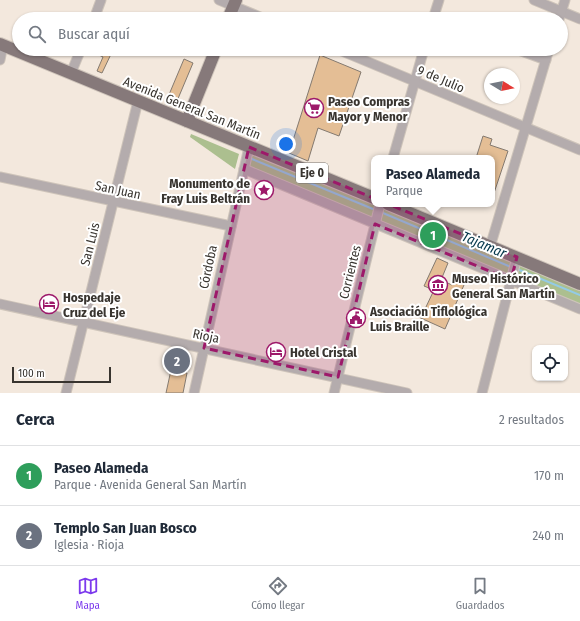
<!DOCTYPE html>
<html lang="es">
<meta charset="utf-8">
<style>
body{margin:0;font-family:"Fira Sans Condensed",sans-serif;background:#f2f2f3;color:#1f2937}
.controls{position:absolute;right:12px;bottom:12px;display:grid;overflow:hidden;border-radius:8px;box-shadow:0 1px 3px #0004}
.controls button{width:36px;height:36px;display:grid;place-items:center;padding:0;border:0;border-bottom:1px solid #e0e1e3;background:#fff;color:#1f2937;font:20px sans-serif}
.compass{position:absolute;left:484px;top:68px;width:36px;height:36px;border-radius:50%;background:#fff;box-shadow:0 1px 3px #0004;rotate:100deg}
.scale{position:absolute;left:12px;bottom:10px;width:99px;box-sizing:border-box;padding-left:4px;border:2px solid #38342f;border-top:0;font-size:11px;line-height:14px;white-space:nowrap;color:#38342f;-webkit-text-stroke:3px #fff;paint-order:stroke}
.you{position:absolute;left:286px;top:144px;width:14px;height:14px;margin:-10px;border:3px solid #fff;border-radius:50%;background:#1a73e8;box-shadow:0 0 0 6px #1a73e833}
.badge{display:grid;place-items:center;width:26px;height:26px;border-radius:50%;background:#7c3aed;color:#fff;font-size:13px;font-weight:700}
.pin{position:absolute;translate:-50% -50%;border:2px solid #fff;box-shadow:0 1px 4px #0006}
.popup{position:absolute;left:371px;top:155px;width:124px;height:52px;box-sizing:border-box;display:grid;place-content:center;border-radius:8px;background:#fff;filter:drop-shadow(0 1px 3px #0005);font-size:13px;white-space:nowrap;color:#747a83}
.popup b{font-size:15px;color:#1f2937}
.popup::after{content:'';position:absolute;left:50%;top:100%;margin-left:-8px;border:8px solid transparent;border-top-color:#fff}
.list{margin:0;padding:0;list-style:none}
h2{display:flex;justify-content:space-between;align-items:center;height:52px;margin:0;padding:0 16px;font-size:17px}
h2 small{font-size:13px;font-weight:400;color:#747a83}
.list li{display:grid;grid-template-columns:26px 1fr auto;gap:12px;align-items:center;box-sizing:border-box;height:60px;padding:0 16px;border-top:1px solid #e0e1e3}
.list b{display:block;font-size:15px;white-space:nowrap}
.list p{margin:0;font-size:13px;white-space:nowrap;color:#747a83}
.list em{font-size:13px;font-style:normal;color:#747a83}
.icon{flex:none;width:22px;height:22px;fill:none;stroke:currentColor;stroke-width:2;stroke-linecap:round;stroke-linejoin:round}
.map{position:relative;flex:none;width:580px;height:393px;overflow:hidden}
.search{position:absolute;background:#fff;box-shadow:0 1px 3px #0004;left:12px;right:12px;top:12px;height:44px;display:flex;align-items:center;gap:10px;box-sizing:border-box;padding:0 14px;border-radius:22px;color:#747a83;font-size:15px}
.sheet{height:172px;background:#fff}
nav{display:flex;justify-content:space-around;align-items:center;box-sizing:border-box;height:56px;border-top:1px solid #e0e1e3;background:#fff;font-size:11px;color:#747a83}
nav a{display:grid;justify-items:center;gap:2px}
nav .on{color:#7c3aed}
.map>svg:first-child{display:block}
.green{fill:#acbf8f}
.lines{fill:none;stroke-linecap:round;stroke-linejoin:round}
.stream{stroke:#93cbe6;stroke-width:2}
.building{fill:#e4be95;stroke:#847a70}
.minor-casing{stroke:#cec4ba;stroke-width:11}
.major-casing{stroke:#cec4ba;stroke-width:14}
.minor{stroke:#b4acad;stroke-width:9}
.major{stroke:#86797a;stroke-width:12}
.marked{fill:#9d196a;fill-opacity:0.2;stroke:#9d196a;stroke-width:3;stroke-dasharray:8 5;stroke-linejoin:round}
.labels{text-anchor:middle;dominant-baseline:central;stroke-width:4;stroke-linejoin:round;paint-order:stroke}
.shield{fill:#fff;stroke:#74716d;stroke-width:1}
.shield-label{font-size:12px;font-weight:bold;fill:#38342f}
.street-label{font-size:13px;fill:#38342f;stroke:#fff}
.poi-label{font-size:13px;font-weight:bold;fill:#38342f;stroke:#fff;text-anchor:start}
.water-label{font-size:14px;font-style:italic;fill:#033549;stroke:#fff}
</style>
<div class="map">
<svg width="580" height="393" viewBox="0 0 580 393">
<rect width="100%" height="100%" fill="#f3e8dd"/>
<g class="green">
<path d="M191,134l48,20 -4,15 -45,-32z"/>
<path d="M249,147l125,51v6h14l192,80v25l-336,-140z"/>
</g>
<g class="lines">
<g class="stream">
<path d="M252,159l121,50"/>
<path d="M383,213l128,54"/>
<path d="M517,269l63,26"/>
</g>
</g>
<g class="building">
<path d="M87,49h17l8,3 -10,21 -5,-2 6,-14z"/>
<path d="M320,55l41,17 -22,64 -21,-8 -10,33 -19,-8z"/>
<path d="M184,59l9,4 -16,38 -9,-4z"/>
<path d="M483,136l9,3 -2,6 18,6 -15,45 -1,-38h-16z"/>
<path d="M437,258l11,5 -7,17 11,5 5,-11 10,4 -22,51 -31,-14 4,-9 7,3 9,-19 -10,-4z"/>
<path d="M171,370l16,3 -4,20h-17z"/>
</g>
<g class="lines">
<defs>
<g id="minor">
<path d="M219,0l46,19"/>
<path d="M534,0l46,19"/>
<path d="M94,19l7,-19"/>
<path d="M433,19l6,-19"/>
<path d="M559,19l6,-19"/>
<path d="M337,49l243,101"/>
<path d="M516,49l30,11"/>
<path d="M0,60l3,-15"/>
<path d="M71,73l10,-24"/>
<path d="M393,158l31,-109"/>
<path d="M244,169l336,140"/>
<path d="M0,177l231,49"/>
<path d="M490,247l59,-198"/>
<path d="M0,304l407,89"/>
<path d="M66,393l72,-292"/>
<path d="M194,393l55,-246"/>
<path d="M334,393l46,-189"/>
<path d="M482,393l35,-136"/>
</g>
<g id="major">
<path d="M228,19l8,-19"/>
<path d="M0,44l374,154"/>
<path d="M187,121l29,-72"/>
<path d="M388,204l192,80"/>
</g>
</defs>
<use href="#minor" class="minor-casing"/>
<use href="#major" class="major-casing"/>
<use href="#minor" class="minor"/>
<use href="#major" class="major"/>
</g>
<path class="marked" d="M249,147l268,110 -6,23 -136,-56 -37,153 -134,-29z"/>
<defs>
<symbol id="supermarket-ring" viewBox="-11 -11 22 22"><circle r="9.5" fill="#fff" stroke="#9d196a" stroke-width="1.5"/><path d="M-6-5.5h2.5l.6 2H6L4.5 2H-2.5L-4.4-4H-6ZM-1.5 3.2a1.3 1.3 0 1 0 .1 0ZM3 3.2a1.3 1.3 0 1 0 .1 0Z" fill="#9d196a"/></symbol>
<symbol id="sight-ring" viewBox="-11 -11 22 22"><circle r="9.5" fill="#fff" stroke="#9d196a" stroke-width="1.5"/><path d="M0-6L1.8-2.2L6-1.7L2.9 1.2L3.7 5.4L0 3.3L-3.7 5.4L-2.9 1.2L-6-1.7L-1.8-2.2Z" fill="#9d196a"/></symbol>
<symbol id="museum-ring" viewBox="-11 -11 22 22"><circle r="9.5" fill="#fff" stroke="#9d196a" stroke-width="1.5"/><path d="M0-6L6-3V-2H-6V-3ZM-5-1h2V3h-2ZM-1-1h2V3h-2ZM3-1h2V3H3ZM-6 4H6V6H-6Z" fill="#9d196a"/></symbol>
<symbol id="hotel-ring" viewBox="-11 -11 22 22"><circle r="9.5" fill="#fff" stroke="#9d196a" stroke-width="1.5"/><path d="M-6-4.5h1.5V1H6V5H4.5V3h-9V5H-6ZM-4 0a1.8 1.8 0 1 1 3.6 0ZM.5 0V-2.5h3Q6-2.5 6 0Z" fill="#9d196a"/></symbol>
<symbol id="civic-ring" viewBox="-11 -11 22 22"><circle r="9.5" fill="#fff" stroke="#9d196a" stroke-width="1.5"/><path d="M-.6-6.5H3V-4.5H.6V-3L4-1V1h2V6H-6V1h2V-1L-.6-3ZM-1.2 2.5V6h2.4V2.5Z" fill="#9d196a"/></symbol>
</defs>
<g fill-rule="evenodd">
<use href="#supermarket-ring" x="303" y="97" width="22" height="22"/>
<use href="#sight-ring" x="253" y="179" width="22" height="22"/>
<use href="#museum-ring" x="427" y="274" width="22" height="22"/>
<use href="#hotel-ring" x="38" y="293" width="22" height="22"/>
<use href="#civic-ring" x="345" y="307" width="22" height="22"/>
<use href="#hotel-ring" x="265" y="341" width="22" height="22"/>
</g>
<g class="labels">
<rect class="shield" x="296" y="163" width="32" height="20" rx="3"/>
<g class="shield-label">
<text x="312" y="173">Eje 0</text>
</g>
<g class="street-label">
<text transform="translate(441 79) rotate(23)">9 de Julio</text>
<text transform="translate(192 108) rotate(22)">Avenida General San Martín</text>
<text transform="translate(118 190) rotate(12)">San Juan</text>
<text transform="translate(90 244) rotate(-76)">San Luis</text>
<text transform="translate(208 267) rotate(-78)">Córdoba</text>
<text transform="translate(350 272) rotate(-76)">Corrientes</text>
<text transform="translate(206 336) rotate(12)">Rioja</text>
</g>
<g class="poi-label">
<text x="328" y="101">Paseo Compras<tspan x="328" dy="15">Mayor y Menor</tspan></text>
<text x="250" y="183" text-anchor="end">Monumento de<tspan x="250" dy="15">Fray Luis Beltrán</tspan></text>
<text x="452" y="278">Museo Histórico<tspan x="452" dy="15">General San Martín</tspan></text>
<text x="63" y="297">Hospedaje<tspan x="63" dy="15">Cruz del Eje</tspan></text>
<text x="370" y="311">Asociación Tiflológica<tspan x="370" dy="15">Luis Braille</tspan></text>
<text x="290" y="352">Hotel Cristal</text>
</g>
<g class="water-label">
<text transform="translate(484 245) rotate(23)">Tajamar</text>
</g>
</g>
</svg>
<div class="controls">
<button><svg class="icon" aria-label="locate" viewBox="0 0 24 24"><circle cx="12" cy="12" r="6"/><path d="M12 2v4M12 18v4M2 12h4M18 12h4"/></svg></button>
</div>
<svg class="compass" viewBox="-18 -18 36 36"><path d="M0-13l5 13h-10z" fill="#e53935"/><path d="M0 13l5-13h-10z" fill="#747a83"/></svg>
<div class="scale">100 m</div>
<div class="you"></div>
<div class="pin badge" style="left:433px;top:235px;background:#2e9e5b">1</div>
<div class="popup"><b>Paseo Alameda</b>Parque</div>
<div class="pin badge" style="left:177px;top:361px;background:#6b7280">2</div>
<div class="search"><svg class="icon" aria-label="search" viewBox="0 0 24 24"><circle cx="10" cy="10" r="6"/><path d="M15 15l6 6"/></svg>Buscar aquí</div>
</div>
<section class="sheet">
<h2>Cerca<small>2 resultados</small></h2>
<ul class="list">
<li><span class="badge" style="background:#2e9e5b">1</span><div><b>Paseo Alameda</b><p>Parque · Avenida General San Martín</p></div><em>170 m</em></li>
<li><span class="badge" style="background:#6b7280">2</span><div><b>Templo San Juan Bosco</b><p>Iglesia · Rioja</p></div><em>240 m</em></li>
</ul>
</section>
<nav>
<a class="on"><svg class="icon" aria-label="map" viewBox="0 0 24 24"><path d="M3 6l6-2 6 2 6-2v14l-6 2-6-2-6 2zM9 4v14M15 6v14"/></svg>Mapa</a>
<a><svg class="icon" aria-label="directions" viewBox="0 0 24 24"><path d="M12 3l9 9-9 9-9-9zM9 14v-3h6M13 9l2 2-2 2"/></svg>Cómo llegar</a>
<a><svg class="icon" aria-label="saved" viewBox="0 0 24 24"><path d="M7 4h10v16l-5-4-5 4z"/></svg>Guardados</a>
</nav>
